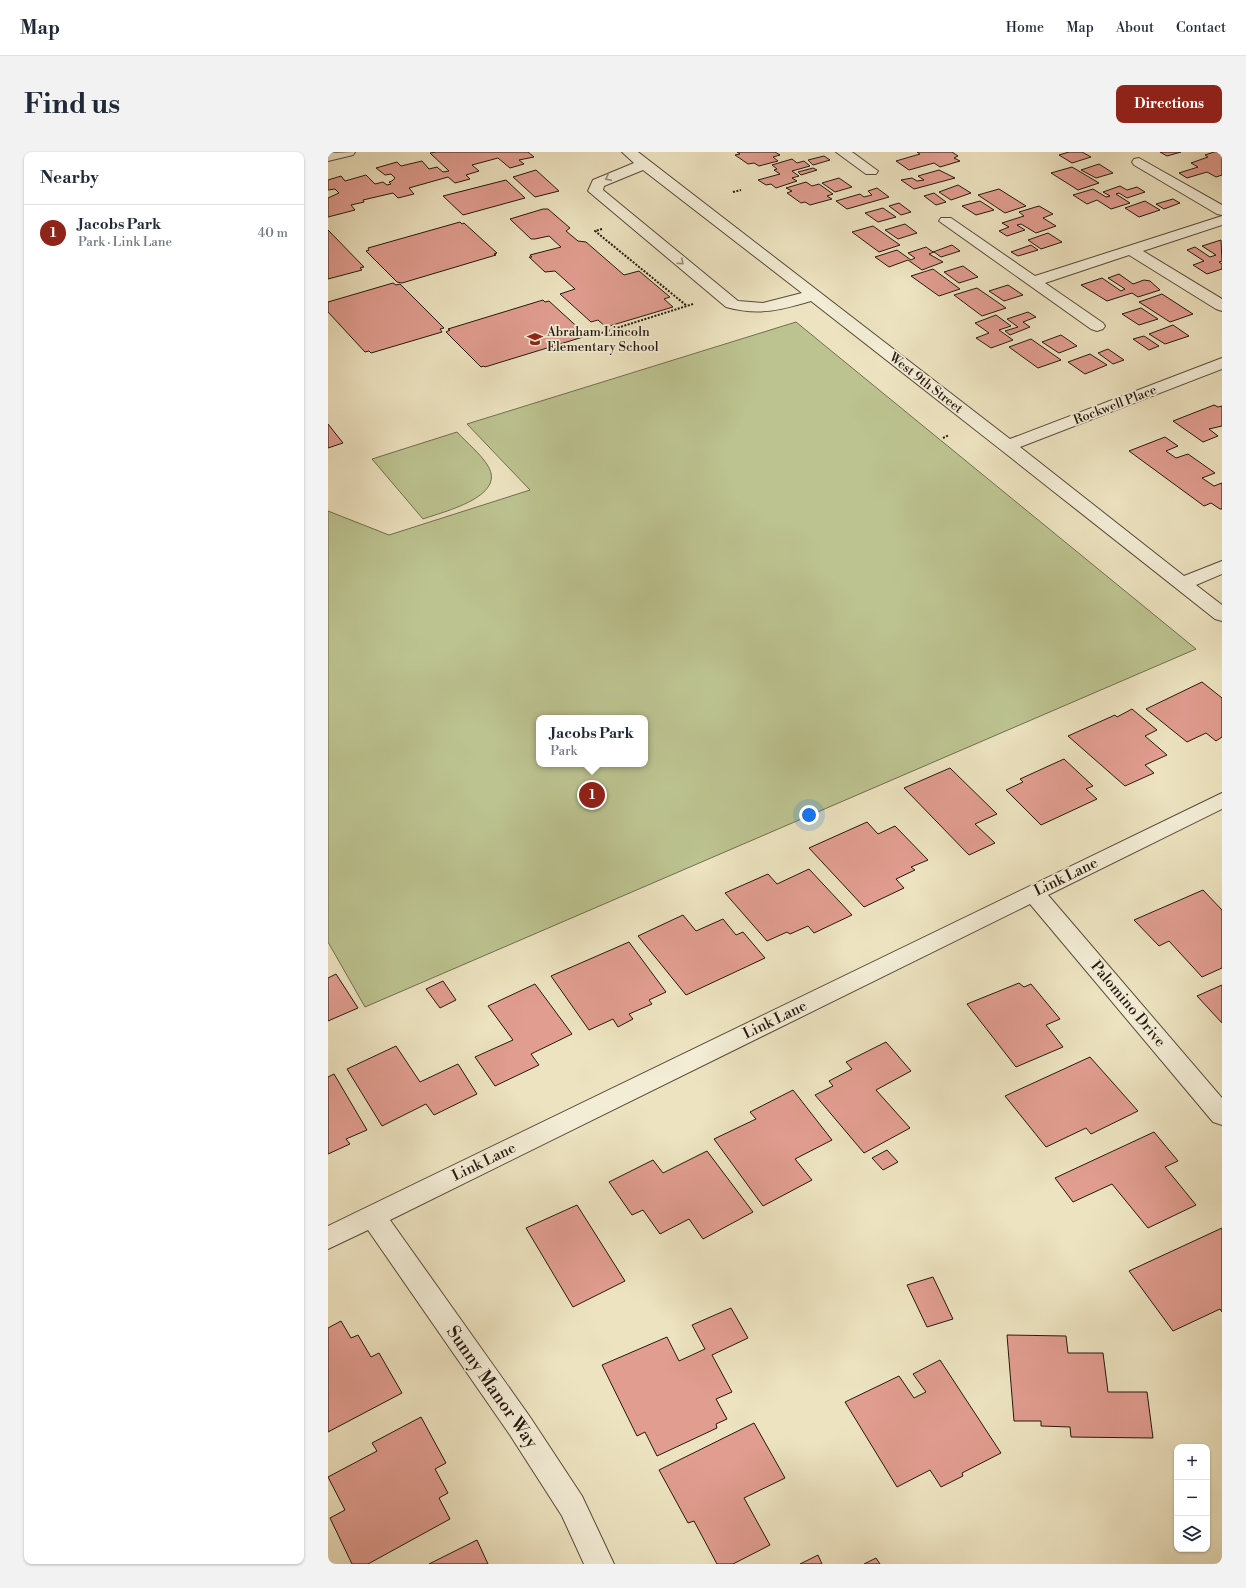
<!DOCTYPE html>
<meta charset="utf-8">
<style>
body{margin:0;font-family:"Libre Bodoni",serif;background:#f2f2f3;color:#1f2937}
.controls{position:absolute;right:12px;bottom:12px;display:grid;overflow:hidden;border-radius:8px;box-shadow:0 1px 3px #0004}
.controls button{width:36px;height:36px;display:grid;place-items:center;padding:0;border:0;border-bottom:1px solid #e0e1e3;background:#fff;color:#1f2937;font:20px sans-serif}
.you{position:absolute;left:481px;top:663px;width:14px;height:14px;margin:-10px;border:3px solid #fff;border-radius:50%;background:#1a73e8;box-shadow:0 0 0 6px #1a73e833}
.badge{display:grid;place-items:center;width:26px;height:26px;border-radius:50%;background:#8f2418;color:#fff;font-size:13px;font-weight:700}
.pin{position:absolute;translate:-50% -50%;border:2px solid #fff;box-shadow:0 1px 4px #0006}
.popup{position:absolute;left:208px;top:563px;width:112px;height:52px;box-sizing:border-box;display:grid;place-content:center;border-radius:8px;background:#fff;filter:drop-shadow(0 1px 3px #0005);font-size:13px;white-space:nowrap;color:#747a83}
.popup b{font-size:15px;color:#1f2937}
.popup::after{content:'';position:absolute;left:50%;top:100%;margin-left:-8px;border:8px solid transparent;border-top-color:#fff}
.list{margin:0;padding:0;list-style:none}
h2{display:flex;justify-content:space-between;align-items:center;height:52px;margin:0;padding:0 16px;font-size:17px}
h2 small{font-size:13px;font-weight:400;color:#747a83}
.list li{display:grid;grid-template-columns:26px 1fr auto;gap:12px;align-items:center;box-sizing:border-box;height:56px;padding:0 16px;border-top:1px solid #e0e1e3}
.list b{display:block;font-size:15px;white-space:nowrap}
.list p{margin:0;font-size:13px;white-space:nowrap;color:#747a83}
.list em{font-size:13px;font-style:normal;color:#747a83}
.icon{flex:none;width:22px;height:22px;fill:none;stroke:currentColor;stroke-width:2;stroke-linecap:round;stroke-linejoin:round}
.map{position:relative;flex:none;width:894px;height:1412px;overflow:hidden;border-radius:8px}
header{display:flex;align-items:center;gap:24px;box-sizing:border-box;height:56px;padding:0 20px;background:#fff;border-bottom:1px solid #e0e1e3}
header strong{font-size:19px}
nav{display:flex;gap:22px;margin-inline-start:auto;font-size:14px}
.intro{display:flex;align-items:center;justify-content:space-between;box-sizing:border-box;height:96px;padding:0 24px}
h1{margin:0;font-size:28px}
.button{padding:10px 18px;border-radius:8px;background:#8f2418;color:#fff;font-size:14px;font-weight:700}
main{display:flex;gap:24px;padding:0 24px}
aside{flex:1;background:#fff;border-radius:8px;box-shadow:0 1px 3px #0004}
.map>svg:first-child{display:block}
.green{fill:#bcc390;stroke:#716e4f;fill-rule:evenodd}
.building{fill:#e19d90;stroke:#26180e}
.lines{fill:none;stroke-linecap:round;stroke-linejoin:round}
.minor-casing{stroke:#584b3a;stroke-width:2}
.path{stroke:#26180e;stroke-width:2;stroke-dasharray:2 1.5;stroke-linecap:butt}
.minor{fill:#f3edd6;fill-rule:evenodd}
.oneway{stroke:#978d7c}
.labels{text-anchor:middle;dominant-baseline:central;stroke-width:3.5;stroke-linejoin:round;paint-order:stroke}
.far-poi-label{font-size:13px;fill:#26180e;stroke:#f3edd6;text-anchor:start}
.far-street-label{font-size:13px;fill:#26180e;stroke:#f3edd6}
.street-label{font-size:15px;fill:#26180e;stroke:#f3edd6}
.near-street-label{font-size:18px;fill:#26180e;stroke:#f3edd6}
</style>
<header>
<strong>Map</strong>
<nav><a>Home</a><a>Map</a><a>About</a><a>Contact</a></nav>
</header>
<div class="intro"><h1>Find us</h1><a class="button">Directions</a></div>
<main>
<aside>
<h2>Nearby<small></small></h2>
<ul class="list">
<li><span class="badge">1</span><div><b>Jacobs Park</b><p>Park · Link Lane</p></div><em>40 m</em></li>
</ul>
</aside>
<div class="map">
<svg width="894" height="1412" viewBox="0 0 894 1412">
<rect width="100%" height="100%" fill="#ede3c0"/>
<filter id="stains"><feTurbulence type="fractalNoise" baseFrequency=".005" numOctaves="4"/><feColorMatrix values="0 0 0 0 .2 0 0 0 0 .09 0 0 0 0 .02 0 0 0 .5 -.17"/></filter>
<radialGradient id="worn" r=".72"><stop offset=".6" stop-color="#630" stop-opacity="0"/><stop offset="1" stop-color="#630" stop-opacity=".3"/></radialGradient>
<g class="green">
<path d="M468,170l400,327 -831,358 -37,-65v-431l61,24 141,-45 -63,-66zM211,566h106v46h-106z"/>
<path d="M129,280c10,11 24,22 31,34 19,31 -46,46 -65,53l-51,-60z"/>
</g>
<g class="building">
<path d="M108,0h92l6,5 -15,3 5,4 -14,4 -12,-10 -26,7 7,6 -13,4 4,4 -15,4 -7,-6 -39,11 5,6 -16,4 -5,-5 -30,7 1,2 -13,3 4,5 -27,7v-19l11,-5 -4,-4 -7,1v-10l13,-4 4,5 21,-6 9,9 8,-2 4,3 4,-1 -2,-2 3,-1 3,-3 -4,-4 -6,1 -9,-7 21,-6 4,4 21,-5 7,8 8,-2 6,5 6,-1 -19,-18z"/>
<path d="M409,0h38l5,3 -7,2 5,4 -19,5 -5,-3 -6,1 -13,-9 5,-1z"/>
<path d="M589,0h35l6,4 -4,2 6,3 -20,6 -6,-4 -25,7 -13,-9 24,-7z"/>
<path d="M741,0h13l9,5 -19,6 -13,-8z"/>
<path d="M832,0h21l-14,4z"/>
<path d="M886,0h8v23l-6,2 -9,-5 -20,6 -8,-5 19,-6 -7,-4 17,-6 -3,-2z"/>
<path d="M496,4l6,4 -17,5 -5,-5z"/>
<path d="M464,7l5,4 7,-2 6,5 -18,5 7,5 -7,2 5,3 -21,7 -5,-4 -5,1 -8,-5 22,-6 -6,-4 3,-1 -5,-4z"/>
<path d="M771,12l14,9 -17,5 -15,-8z"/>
<path d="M744,15l27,16 -21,7 -27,-17z"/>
<path d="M485,16l4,2 -16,5 -3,-3z"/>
<path d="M208,18l23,21 -24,6 -22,-20z"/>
<path d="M611,18l16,8 -41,11 -13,-9 11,-2 5,3 7,-1 -6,-4z"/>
<path d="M511,26l13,9 -17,5 -13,-9z"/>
<path d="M178,28l19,18 -62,17 -20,-19z"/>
<path d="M478,30l6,4 7,-2 14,10 -6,2 5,3 -22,6 -5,-3 -4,1 -14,-10 5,-2 -6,-3z"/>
<path d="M630,33l13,8 -20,7 -12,-8z"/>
<path d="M792,34l7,4 10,-3 8,5 -18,6 -8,-5 -3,1 14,9 -19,6 -14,-9 -10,4 -14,-9 20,-6 13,8 4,-1 -7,-4z"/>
<path d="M549,36l12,9 -42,12 -11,-8 24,-7 4,3 8,-2 -4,-4z"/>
<path d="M671,37l27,17 -21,7 -27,-18z"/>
<path d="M606,41l12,9 -10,3 -12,-9z"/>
<path d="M845,47l7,4 -16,6 -8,-5z"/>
<path d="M652,49l14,9 -18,5 -14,-9z"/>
<path d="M817,49l15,9 -21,7 -14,-9z"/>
<path d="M571,51l12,9 -10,3 -12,-9z"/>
<path d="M711,54l14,8 -10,4 13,8 -20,7 -15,-9 -4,1 8,5 -18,6 -8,-5 10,-4 -7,-4 22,-7 -5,-4z"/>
<path d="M555,56l13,9 -18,5 -13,-9z"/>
<path d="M215,57h5l22,19 -4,3 12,10 8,1 38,33 15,-4 31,26 -6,2 9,8 -67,20 -8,-7 -7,2 -31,-28 15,-5 -20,-18 -10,1 -16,-15h3l-2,-2 31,-8 -12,-11 -14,3h-4l-21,-20z"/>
<path d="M132,70l2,2 2,-1 33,30 -3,1 2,1 -94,28 -5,-1 -31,-31 3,-1 -1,-2z"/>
<path d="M577,72l12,9 -19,6 -13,-9z"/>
<path d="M545,74l27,19 -21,7 -27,-20z"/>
<path d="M0,78l36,37 -4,1 2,2 -34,9z"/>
<path d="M720,81l14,9 -21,7 -13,-9z"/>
<path d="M893,88l1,21 -3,1 3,2v5l-15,5 -14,-9 11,-4 -17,-11 8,-3 15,10 6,-2 -14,-9z"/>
<path d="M624,93l8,6 -19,6 -7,-5 -5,2 14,8 -21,8 -14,-10 -19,7 -14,-10 22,-7 14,10 4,-2 -7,-5 18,-6 7,5z"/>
<path d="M703,93l7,5 -20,6 -7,-4z"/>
<path d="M635,114l15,11 -19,6 -15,-11z"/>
<path d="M605,117l27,20 -21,7 -28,-20z"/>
<path d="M791,122l14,10 11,-4 6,1 10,9 -22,7 -6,-4 -25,8 -26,-16 21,-7 19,13 4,-2 -17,-11z"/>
<path d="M65,131l3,2 4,-1 44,44 -4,1 2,3 -71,21 -2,-2 -4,1 -37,-40v-10z"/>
<path d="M680,133l15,10 -19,6 -15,-10z"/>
<path d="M649,136l29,20 -24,8 -28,-21z"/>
<path d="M834,142l31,20 -23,8 -31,-20z"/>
<path d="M215,148l2,2 4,-1 36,33 -3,1 1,2 -98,30 -1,-1 -3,1 -35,-35 4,-2 -2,-1z"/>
<path d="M813,156l17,11 -19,6 -17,-11z"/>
<path d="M700,160l8,5 -13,5 7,5 -20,8 -5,-4 13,-4 -11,-8z"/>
<path d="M668,163l15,11 -12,4 14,10 -22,8 -15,-10 13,-5 -14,-10z"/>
<path d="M845,173l16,11 -24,8 -16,-10z"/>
<path d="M733,183l16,11 -18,7 -17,-11z"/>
<path d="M816,184l15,10 -10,4 -16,-11z"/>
<path d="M703,187l30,21 -23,8 -29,-21z"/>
<path d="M780,197l16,11 -11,4 -15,-11z"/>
<path d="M762,202l17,11 -22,9 -17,-12z"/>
<path d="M886,253l4,2 4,-1v20l-13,3 9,7 -15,6 -30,-21z"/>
<path d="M0,272l15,19 -15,5z"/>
<path d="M837,285l13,9 -12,5 10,7 12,-4 27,19 -13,5 12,8 8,-3v26h-2l-9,-6 -7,3 -75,-55z"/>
<path d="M874,530l20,16v39l-6,4 -10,-8 -19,9 -41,-33z"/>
<path d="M804,557l25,21 -12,6 22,19 -22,10 9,8 -29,13 -57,-50 47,-21 2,2z"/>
<path d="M736,607l29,27 -7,3 11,10 -56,26 -35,-35 17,-8 -3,-3z"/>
<path d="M622,616l47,46 -22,10 20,19 -26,12 -65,-67z"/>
<path d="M539,670l11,12 17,-8 33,34 -17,7 4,3 -19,9 8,9 -40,19 -55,-59z"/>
<path d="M481,717l43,46 -38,18 -6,-7 -18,8 -3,-2 -20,9 -42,-48 43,-19 9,10z"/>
<path d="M875,738l19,20v58l-20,9 -33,-36 -10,5 -25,-26z"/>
<path d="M355,763l13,16 27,-12 13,16 7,-3 22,26 -79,37 -48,-59z"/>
<path d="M301,790l37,50 -17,8 3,4 -23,10 4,5 -15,8 -5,-8 -24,11 -38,-54z"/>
<path d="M8,822l22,34 -30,13v-43z"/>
<path d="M115,829l13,19 -16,8 -14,-19z"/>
<path d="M691,831l5,4 7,-3 29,35 -14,6 17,22 -47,20 -49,-63z"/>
<path d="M207,832l37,50 -41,20 8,11 -44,21 -20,-29 38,-17 -25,-34z"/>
<path d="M894,833v38l-25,-27z"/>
<path d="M558,890l25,29 -35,19 34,38 -46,25 -49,-58 18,-9 -4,-5 23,-12 -6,-7z"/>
<path d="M68,894l24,36 38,-18 19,30 -43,21 -8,-11 -44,22 -35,-57z"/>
<path d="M762,905l48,54 -47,23 -5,-6 -40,19 -41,-51z"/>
<path d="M6,922l33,56 -21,9 4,5 -22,10v-77z"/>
<path d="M465,938l39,50 -37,19 17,21 -49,26 -49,-67 42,-20 -6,-7z"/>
<path d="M826,980l24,29 -13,6 31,38 -48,23 -36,-44 -39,18 -18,-24z"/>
<path d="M559,998l11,12 -15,8 -11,-12z"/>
<path d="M379,999l46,61 -50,27 -14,-20 -29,15 -17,-24 -11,5 -23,-33 44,-22 10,13z"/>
<path d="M249,1053l48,76 -52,26 -47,-79z"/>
<path d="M894,1076v84l-2,-3 -47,22 -44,-60z"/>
<path d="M605,1125l20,42 -26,8 -20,-42z"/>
<path d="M403,1156l17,30 -36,17 20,37 -16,7 11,20 -11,5 1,4 -60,28 -12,-24 -8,4 -35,-71 65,-28 12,24 26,-12 -13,-24z"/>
<path d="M13,1169l10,17 7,-3 13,22 8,-4 23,40 -74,39v-104z"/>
<path d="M679,1183l59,1 2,17h35l5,39h39l6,46 -82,-1 -1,-10 -29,-1v-5h-27z"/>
<path d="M612,1208l61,93 -39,20 1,3 -22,11 -11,-17 -33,17 -52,-85 54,-26 15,22 12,-6 -13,-18z"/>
<path d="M93,1265l25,46 -11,6 13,24 -9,5 11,21 -82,45h-16l-22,-46 15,-8 -17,-33 49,-26 -5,-8z"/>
<path d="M426,1271l31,55 -41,20 26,47 -37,19h-16l-23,-43 -6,2 -29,-53z"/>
<path d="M149,1388l11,24h-59z"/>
<path d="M490,1403l4,9h-22z"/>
<path d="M548,1406l4,6h-16z"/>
</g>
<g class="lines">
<defs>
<g id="minor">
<path d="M27,0l-2,3 -25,6v-8z"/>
<path d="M294,0h16l372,287 212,-81v11l-202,78 164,129 38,-15v13l-26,11 26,20v16l-7,-2c-134,-106 -269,-213 -404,-318 -31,9 -52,15 -85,6l-138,-116 5,-11 41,-17zM315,18l159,123 -39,10 -25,-2 -135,-111 1,-4z"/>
<path d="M508,0h16l26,19 -2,3h-10z"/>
<path d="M811,6l83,47v10l-5,-1 -83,-49 -2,-3 2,-3z"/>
<path d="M894,64v9l-79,26 79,48v12l-6,-2 -87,-54 -84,28 58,40 2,3 -2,3 -6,2 -6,-2 -152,-108 2,-3h10l84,58z"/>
<path d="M894,641v16l-174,86 174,203v27l-9,-3 -183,-218 -640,316 140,197 52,79 32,68h-30l-22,-48 -52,-81 -142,-205 -40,19v-23z"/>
</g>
</defs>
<use href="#minor" class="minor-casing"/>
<g class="path">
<path d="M405,40l8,-2"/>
<path d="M274,77l-7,2 92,75"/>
<path d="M273,181l92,-29"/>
<path d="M615,286l6,-3"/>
</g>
<use href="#minor" class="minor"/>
</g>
<defs><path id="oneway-chevron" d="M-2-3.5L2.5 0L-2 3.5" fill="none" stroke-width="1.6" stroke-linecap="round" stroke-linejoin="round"/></defs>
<g class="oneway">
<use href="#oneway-chevron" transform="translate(280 26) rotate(154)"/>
<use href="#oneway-chevron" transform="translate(353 110) rotate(40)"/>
</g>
<defs>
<symbol id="school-bare" viewBox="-9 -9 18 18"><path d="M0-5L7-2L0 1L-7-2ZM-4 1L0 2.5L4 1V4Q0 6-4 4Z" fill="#8f2418" stroke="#f3edd6" stroke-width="2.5" paint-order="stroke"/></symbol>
</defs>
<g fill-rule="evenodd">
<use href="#school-bare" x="196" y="176" width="22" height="22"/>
</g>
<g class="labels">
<g class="far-poi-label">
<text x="219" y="180">Abraham Lincoln<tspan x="219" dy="15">Elementary School</tspan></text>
</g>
<g class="far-street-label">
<text transform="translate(598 231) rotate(38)">West 9th Street</text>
<text transform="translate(787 253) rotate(-21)">Rockwell Place</text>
</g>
<g class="street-label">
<text transform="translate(738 725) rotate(-26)">Link Lane</text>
<text transform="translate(800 852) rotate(50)">Palomino Drive</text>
<text transform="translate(447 868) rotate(-26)">Link Lane</text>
<text transform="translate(156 1010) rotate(-26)">Link Lane</text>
</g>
<g class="near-street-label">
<text transform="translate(164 1235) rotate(55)">Sunny Manor Way</text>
</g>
</g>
<rect width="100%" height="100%" filter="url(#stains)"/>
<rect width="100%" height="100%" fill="url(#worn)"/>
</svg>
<div class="controls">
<button>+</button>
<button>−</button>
<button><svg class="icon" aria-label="layers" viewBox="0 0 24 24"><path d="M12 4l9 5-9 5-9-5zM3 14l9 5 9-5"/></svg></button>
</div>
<div class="you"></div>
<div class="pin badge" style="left:264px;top:643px">1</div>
<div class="popup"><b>Jacobs Park</b>Park</div>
</div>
</main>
